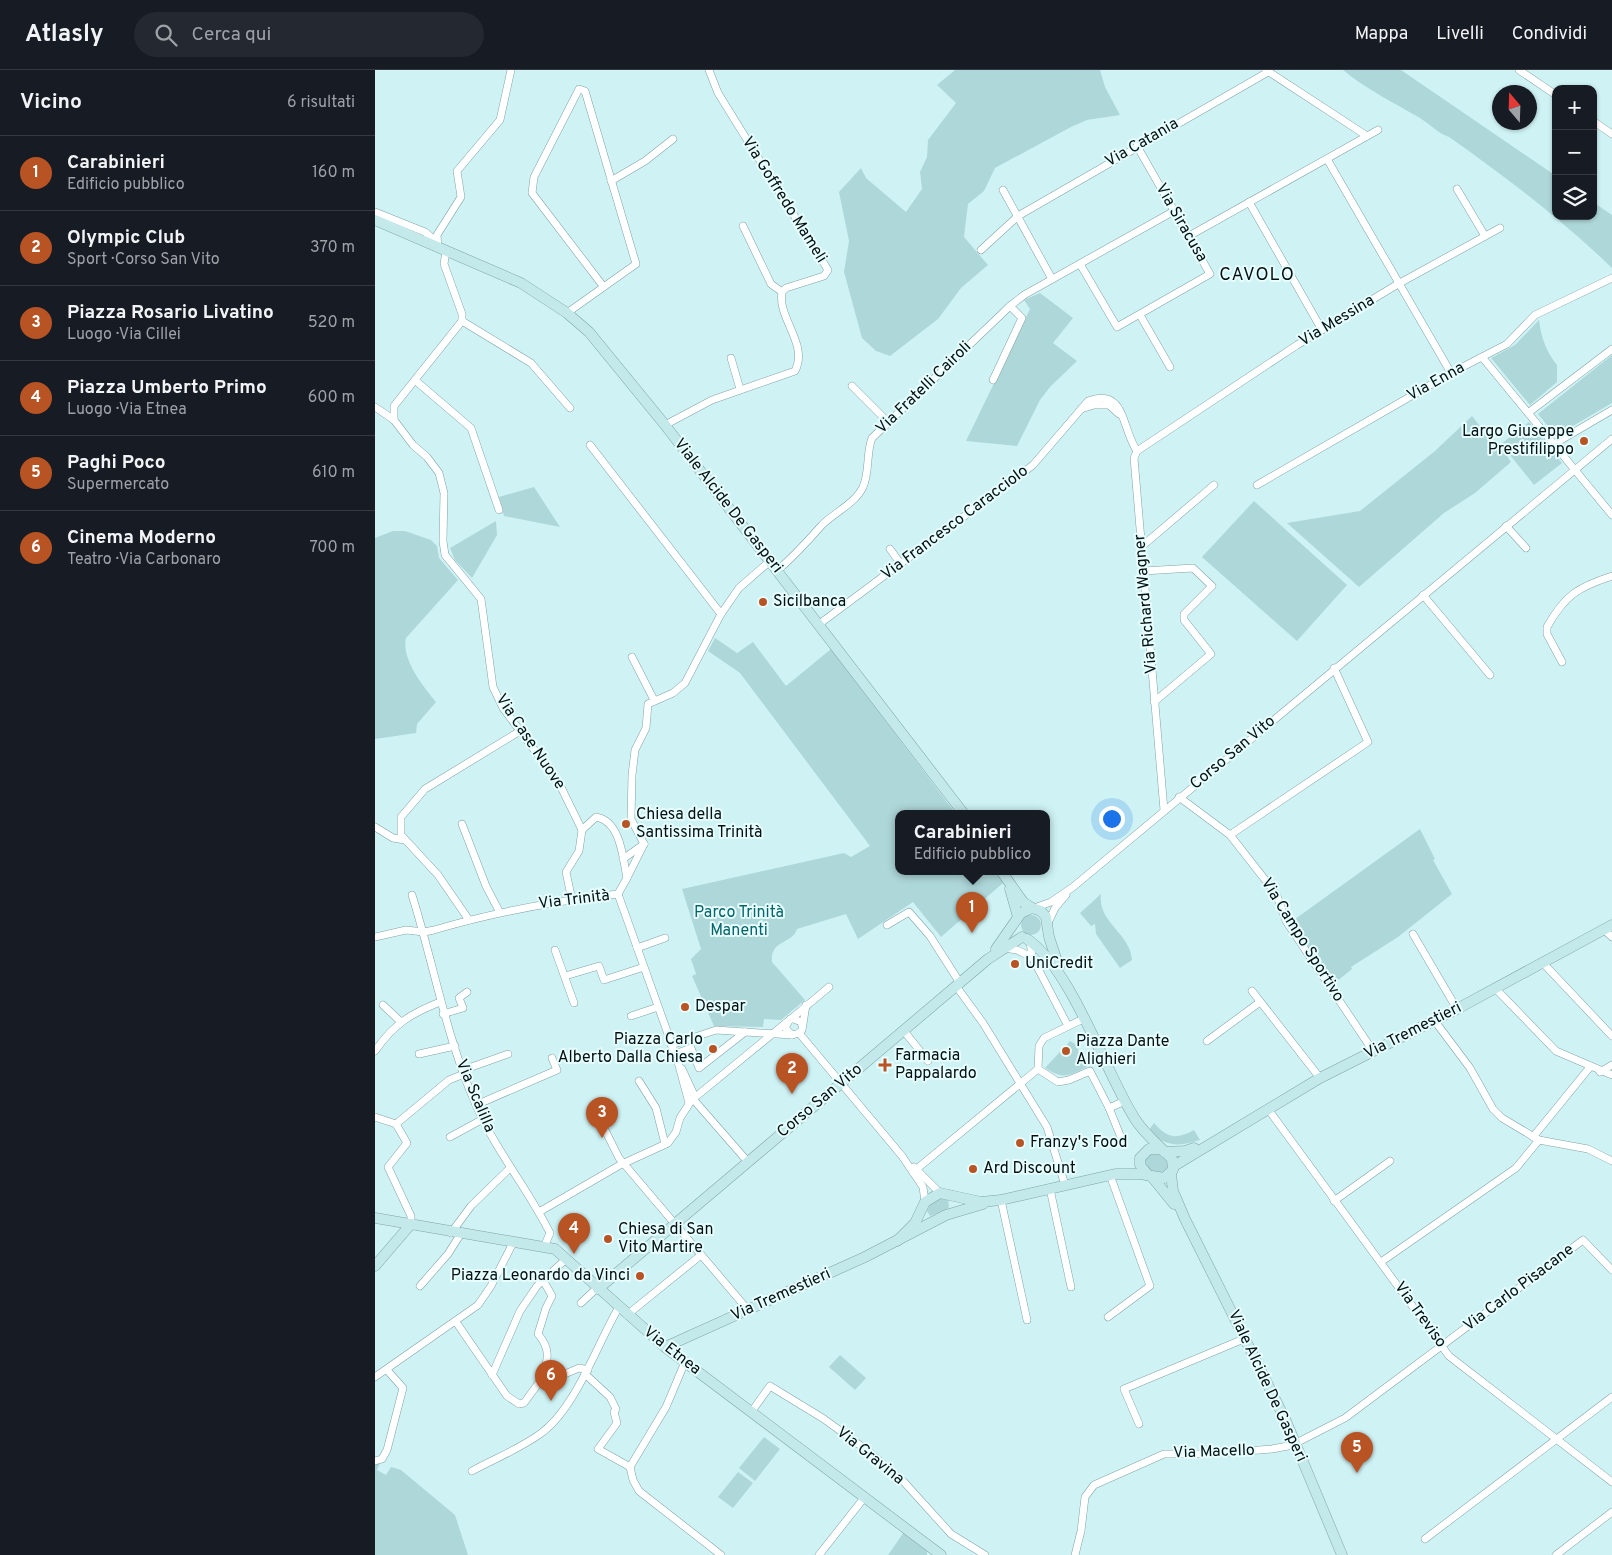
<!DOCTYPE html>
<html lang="it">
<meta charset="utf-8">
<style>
body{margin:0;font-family:Overpass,sans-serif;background:#242831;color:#f1f3f6}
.controls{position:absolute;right:15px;top:15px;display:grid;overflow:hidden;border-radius:10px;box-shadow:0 1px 4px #0004}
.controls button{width:45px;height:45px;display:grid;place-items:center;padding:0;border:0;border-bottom:1px solid #363941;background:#171b24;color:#f1f3f6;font:25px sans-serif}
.compass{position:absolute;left:1117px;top:15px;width:45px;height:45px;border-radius:50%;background:#171b24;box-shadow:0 1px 4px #0004;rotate:341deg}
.you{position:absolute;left:736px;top:748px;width:18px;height:18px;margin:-12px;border:4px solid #fff;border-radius:50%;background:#1a73e8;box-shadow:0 0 0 8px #1a73e833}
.badge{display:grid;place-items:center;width:32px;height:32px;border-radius:50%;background:#b85324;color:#fff;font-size:16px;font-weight:700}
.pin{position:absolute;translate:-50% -41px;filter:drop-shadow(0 1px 2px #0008)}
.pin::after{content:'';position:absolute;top:26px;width:18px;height:15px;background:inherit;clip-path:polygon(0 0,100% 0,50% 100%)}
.popup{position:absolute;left:520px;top:740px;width:155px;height:65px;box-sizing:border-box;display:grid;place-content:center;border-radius:10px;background:#171b24;filter:drop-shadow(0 1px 4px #0005);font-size:16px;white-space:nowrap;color:#9ea1a6}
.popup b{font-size:19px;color:#f1f3f6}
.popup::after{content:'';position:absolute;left:50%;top:100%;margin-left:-10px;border:10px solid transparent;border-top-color:#171b24}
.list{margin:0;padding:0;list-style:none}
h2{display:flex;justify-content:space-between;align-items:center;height:65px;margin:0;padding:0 20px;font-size:21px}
h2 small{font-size:16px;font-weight:400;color:#9ea1a6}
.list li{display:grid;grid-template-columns:32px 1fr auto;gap:15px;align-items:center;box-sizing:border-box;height:75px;padding:0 20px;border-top:1px solid #363941}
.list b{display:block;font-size:19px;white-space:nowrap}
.list p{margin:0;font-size:16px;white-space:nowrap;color:#9ea1a6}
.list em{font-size:16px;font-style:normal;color:#9ea1a6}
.icon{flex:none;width:28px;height:28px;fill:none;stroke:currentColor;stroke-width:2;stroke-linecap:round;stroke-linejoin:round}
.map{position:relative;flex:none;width:1237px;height:1485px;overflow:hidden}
header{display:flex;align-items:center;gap:30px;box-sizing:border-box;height:70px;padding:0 25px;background:#171b24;border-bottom:1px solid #363941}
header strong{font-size:24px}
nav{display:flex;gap:28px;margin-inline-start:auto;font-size:18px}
.search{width:350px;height:45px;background:#242831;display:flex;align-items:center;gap:12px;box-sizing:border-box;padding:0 18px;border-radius:28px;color:#9ea1a6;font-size:19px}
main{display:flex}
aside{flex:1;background:#171b24}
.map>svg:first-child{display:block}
.green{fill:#aed7d9}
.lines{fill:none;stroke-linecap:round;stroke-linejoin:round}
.street-casing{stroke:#81a3a5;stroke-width:8}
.secondary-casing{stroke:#81a3a5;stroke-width:11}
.street{stroke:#fff;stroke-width:7}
.secondary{stroke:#c4e9eb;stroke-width:10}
.poi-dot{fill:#b85324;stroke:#e7fdfe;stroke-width:2}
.labels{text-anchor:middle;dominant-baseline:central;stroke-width:4;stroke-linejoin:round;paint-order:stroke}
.street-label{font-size:16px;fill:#041011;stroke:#e7fdfe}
.poi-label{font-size:16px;fill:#041011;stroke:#e7fdfe;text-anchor:start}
.park-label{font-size:16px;fill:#05646a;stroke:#e7fdfe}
.neighbourhood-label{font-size:18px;letter-spacing:1px;fill:#041011;stroke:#e7fdfe}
</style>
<header>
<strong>Atlasly</strong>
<div class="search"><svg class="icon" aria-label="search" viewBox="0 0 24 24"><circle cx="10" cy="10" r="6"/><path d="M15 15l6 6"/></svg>Cerca qui</div>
<nav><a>Mappa</a><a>Livelli</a><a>Condividi</a></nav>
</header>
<main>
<aside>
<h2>Vicino<small>6 risultati</small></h2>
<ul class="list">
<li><span class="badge">1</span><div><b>Carabinieri</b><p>Edificio pubblico</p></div><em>160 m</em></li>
<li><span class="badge">2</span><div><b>Olympic Club</b><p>Sport · Corso San Vito</p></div><em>370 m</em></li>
<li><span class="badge">3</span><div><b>Piazza Rosario Livatino</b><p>Luogo · Via Cillei</p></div><em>520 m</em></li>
<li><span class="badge">4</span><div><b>Piazza Umberto Primo</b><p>Luogo · Via Etnea</p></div><em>600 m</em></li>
<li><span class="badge">5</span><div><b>Paghi Poco</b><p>Supermercato</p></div><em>610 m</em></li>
<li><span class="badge">6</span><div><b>Cinema Moderno</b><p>Teatro · Via Carbonaro</p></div><em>700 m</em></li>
</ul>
</aside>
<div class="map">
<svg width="1237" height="1485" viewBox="0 0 1237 1485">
<rect width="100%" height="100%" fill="#cff3f5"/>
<g class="green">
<path d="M580,0h145l5,17 15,28 -33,5 -16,7 -76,41 -11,23 -16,13 -4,33 24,28 -27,23 -23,31 -48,37 -14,-5 -14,-13 -18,-66 5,-31 -10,-49 22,-24 5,10 40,34 16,-23 -2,-17 7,-15 1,-17 28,-37 -19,-18z"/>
<path d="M968,0h58l155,106v40h37v-14l19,13v53c-51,-49 -106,-91 -163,-131 -12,-4 -19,-13 -29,-19 -26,-15 -54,-29 -77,-48z"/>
<path d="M665,223l33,25 -20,25 24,18 -27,26 -10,13 -23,46 -51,-5 64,-132 -6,-9z"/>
<path d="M1164,250c2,18 8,33 18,45v17l-27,23 -39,-47 24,-13z"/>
<path d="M1237,285v48l-56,33 -18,-22z"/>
<path d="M1097,346l18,23 6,1 15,22 -36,31 -31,20 -85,74 -72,-64 73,-12 75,-60z"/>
<path d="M1154,352l33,41 -28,22 -33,-41z"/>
<path d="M159,417l26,40 -56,-11 -5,-19z"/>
<path d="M879,431l93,84 -50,56 -95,-84z"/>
<path d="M121,451l1,14 -25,43 -17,-18 -5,-12z"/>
<path d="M18,461h12l26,9 6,6 2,12 19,22 -52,58c-5,21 17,48 30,64l-19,22 -1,9 -41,6v-201z"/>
<path d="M340,568l22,15 16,-11 33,44 45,-37 125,165h-58v58h98l7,11 -62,54 -28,-35 -55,37 -12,-25 -49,15c-5,16 -27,10 -25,33l33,38 -24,20 -17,-1 -1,8 -49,-1 -22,-50 4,-2 -5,-15 10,-10 -19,-60 162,-36 7,4 19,-11 -130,-173 -32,-22z"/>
<path d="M1045,759l15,30 -2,1 19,34 -54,43 -47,30 1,2 -20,16 -12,-18 2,-6 -2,-3h-6l-23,-36z"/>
<path d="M726,824c-4,28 30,40 31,66l-12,8 -24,-34 -1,-10 -4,2 -11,-13z"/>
<circle cx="656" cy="855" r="10"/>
<path d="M695,971l5,3 12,23c-20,9 -22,13 -42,1z"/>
<path d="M779,1053c13,15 22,17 40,7l6,10c-21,7 -36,7 -51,-10z"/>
<path d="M783,1084l8,6 3,6 -3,6 -8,2 -8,-4 -5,-9 3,-6z"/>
<path d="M565,1127l8,2 1,9 -19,8 -3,-5 4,-9z"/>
<path d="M465,1285l26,23 -11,12 -26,-23z"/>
<path d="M389,1367l16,12 -25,32 -16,-13z"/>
<path d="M5,1393l-3,7 9,5 5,-8 10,3 54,45 13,40h-93v-91z"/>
<path d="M363,1402l15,11 -20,25 -15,-11z"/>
<path d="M529,1462l23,18v5h-39z"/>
</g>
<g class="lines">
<defs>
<g id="street">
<path d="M891,0l101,66"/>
<path d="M1144,0l37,25"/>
<path d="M1218,51l19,13"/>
<path d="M952,89l124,214"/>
<path d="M236,111l34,-20 28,-22"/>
<path d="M1082,119l28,47"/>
<path d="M628,120l49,89"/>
<path d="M874,132l73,128"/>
<path d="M0,142l50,20 11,9"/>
<path d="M368,156l28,58 11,8"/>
<path d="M814,166l189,-106"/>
<path d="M63,178l-1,-13 24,-38 -4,-26 43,-51 11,-50"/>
<path d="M606,180l37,-34 250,-144"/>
<path d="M705,194l37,63 93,-53 -73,-128"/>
<path d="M192,243l69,-49 -51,-173 -6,-2 -45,88 -2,16 71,93"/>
<path d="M765,245l30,52"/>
<path d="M87,251l69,42 39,45"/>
<path d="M1107,287l130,158"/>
<path d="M356,288l9,31"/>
<path d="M618,310l29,-62 -12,-12"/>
<path d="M41,311l55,47 28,82"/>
<path d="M477,316l36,36"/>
<path d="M0,337l19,13 19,25 14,12 12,16 5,20 -1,48 2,14 36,44 12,88 10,21 56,75 23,47 -3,21 -13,21 6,28"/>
<path d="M706,339l13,-4h15l10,9"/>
<path d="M1153,343l84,-64"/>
<path d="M19,350v-14l68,-85v-7l-18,-50 2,-13"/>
<path d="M290,355l47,-25 83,-29c14,-27 -18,-53 -13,-79l4,-4 38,-12 4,-6 -110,-177 -9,-23"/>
<path d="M1179,374l58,-34"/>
<path d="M215,375l131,169"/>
<path d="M882,415l194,-112 56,-29 28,-29 77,-37"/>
<path d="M1131,456l20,22"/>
<path d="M766,477l73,-62"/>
<path d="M515,479l10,14"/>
<path d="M402,501c16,-14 30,-29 44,-45 12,-13 34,-22 42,-39 7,-16 3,-34 9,-49l138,-132 14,-11 150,-84"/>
<path d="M768,501l50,-3 19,18 -28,28v6l27,34 -57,48"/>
<path d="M1048,525l67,80"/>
<path d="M443,555l215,-160 55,-64c38,-14 33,27 49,50"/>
<path d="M257,587l22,43"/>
<path d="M1187,592l-15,-28v-7c18,-32 31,-40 65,-51"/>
<path d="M804,727l51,38 40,51 7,10 9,25 87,130"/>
<path d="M789,740l-30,-352 3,-7 160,-106 101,-61 102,-56"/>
<path d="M87,754l24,62 13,25"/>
<path d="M0,757l18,11 12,2"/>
<path d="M855,765l138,-93 -34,-74"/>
<path d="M269,774l-13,-25 1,-44 3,-25 11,-22 2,-24 25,-11 12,-10 36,-69 18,-26 31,-27"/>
<path d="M248,789l21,-15"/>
<path d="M252,808l17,-34"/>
<path d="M243,824l60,168 11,41"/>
<path d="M37,825c22,70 34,142 64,210 20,46 52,84 74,128l-6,14"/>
<path d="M659,838l17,-6 22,-15 539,-448"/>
<path d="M94,850l-31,-45 -37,-40v-18l24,-28 95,-58"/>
<path d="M673,853l7,-15 11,-13"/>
<path d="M512,855l22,-13 21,24 30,47"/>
<path d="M1228,859l9,8"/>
<path d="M1038,864l44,75"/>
<path d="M0,867l31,-7 18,2 10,-2c61,-18 121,-29 184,-36l9,-16c-4,-19 -6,-57 -31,-61l-14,13"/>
<path d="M655,871l2,16 36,69"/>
<path d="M262,878l28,-10"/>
<path d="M629,878l13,2 15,7"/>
<path d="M180,880l19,53"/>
<path d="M1167,892l70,74"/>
<path d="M190,906l34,-10 5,14 40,-13"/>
<path d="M581,916l27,37 64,104 18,58"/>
<path d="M1120,918l61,63 56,24"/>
<path d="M877,921l68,87"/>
<path d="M8,935l18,17"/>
<path d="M68,944l20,-6 -4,-10 8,-6"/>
<path d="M256,946l27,-9"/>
<path d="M416,949l38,-32"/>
<path d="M1059,950l36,48 23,41 9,9 37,22 49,9 24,12"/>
<path d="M427,956l-1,-4 -7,-3h-4l-4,7v3l6,6 7,-2 3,-3 4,-25"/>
<path d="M529,961l24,30"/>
<path d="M424,963l103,123 21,31 2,15"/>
<path d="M832,971l53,-39"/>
<path d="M296,975l45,-15 76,5"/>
<path d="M0,981c19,-27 35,-37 65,-49"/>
<path d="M44,984l36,-8"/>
<path d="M300,984l16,-6 8,20 46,-36"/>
<path d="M307,999l13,28"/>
<path d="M663,999l20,13 11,-2 21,-9 19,37 16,-7"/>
<path d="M88,1000l45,-16"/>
<path d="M1225,1002l12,-7"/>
<path d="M264,1011l17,27 9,36"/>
<path d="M101,1035l81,-35 -5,-12"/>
<path d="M734,1038l11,27"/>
<path d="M893,1039l181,247 163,126"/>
<path d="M0,1047l21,7 11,19 -19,24 23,49v8"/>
<path d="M21,1054l53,-44 15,-6"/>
<path d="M227,1054l17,34 129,152"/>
<path d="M75,1067l33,-18"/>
<path d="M1158,1067l57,-70"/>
<path d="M373,1092l-55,-63 94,-77"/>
<path d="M539,1097l26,26"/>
<path d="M538,1102l125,-103 1,-23 5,-8 39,-19"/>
<path d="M675,1119l21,98"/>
<path d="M626,1130l26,120"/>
<path d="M959,1131l56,-40"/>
<path d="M164,1142l81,-47 48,-22 8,-11 4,-14 11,-17"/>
<path d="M76,1163l20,-27 39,-38"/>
<path d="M1006,1192l135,-94 23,-28"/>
<path d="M168,1210l9,16 -6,12 -8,26c13,15 10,25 5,43"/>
<path d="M45,1216l28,-32 12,-19"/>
<path d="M206,1233l16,-15"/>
<path d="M252,1245l74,-60"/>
<path d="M733,1247l42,-31 -40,-111"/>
<path d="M81,1252l51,74 12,8 5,-1 19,-26c13,2 24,-4 36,-9l9,2"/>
<path d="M310,1292l-19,45 -36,60 3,13 6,11 82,64"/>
<path d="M210,1304l25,23 6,12 -2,3 3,11 -19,26 32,18"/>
<path d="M117,1305l28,-64 17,-25 29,-27"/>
<path d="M0,1307l103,-72 13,-19 23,-45"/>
<path d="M377,1341l18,-25 54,33 44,32 36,31 47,52 34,21"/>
<path d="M764,1354l-15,-35 122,-51"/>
<path d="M0,1391l7,-2 5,-9 16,-62 -16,-18"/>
<path d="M97,1401c22,-12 47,-22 68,-37 35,-24 57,-90 79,-127"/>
<path d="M1050,1469l187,-142"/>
<path d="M444,1485l45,-57"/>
<path d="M700,1485l6,-24 4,-34 9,-12 70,-31h45l63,-5 16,-3 12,-5 45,-23 238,-178 29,30"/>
<path d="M1181,1485l56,-43"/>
</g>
<g id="secondary">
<path d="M0,150l146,63 46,30 22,19 76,93 299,389"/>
<path d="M627,802l21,30 9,6 9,3 5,6 3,20 10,30"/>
<path d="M635,819l8,28"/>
<path d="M621,879l25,-36 11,-5"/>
<path d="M789,1082l21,-1 9,-3"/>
<path d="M799,1096l146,-88 137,-69 155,-84"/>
<path d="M796,1104l2,17 12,28 101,202 56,134"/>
<path d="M773,1105l-8,-10v-7l9,-9h11"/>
<path d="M777,1107l22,27"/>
<path d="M0,1148l180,31 110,98 276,208"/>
<path d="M522,1171l18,-18 10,-21 15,-9 41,9 20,-2 114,-26h25l24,4 9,-8 -1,-11c-13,-14 -26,-23 -37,-40 -30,-47 -63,-150 -108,-180"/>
<path d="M0,1196l36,-42"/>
<path d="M223,1219l390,-330 34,-22"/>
<path d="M290,1277l200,-90 81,-42 37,-11"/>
</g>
</defs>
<use href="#street" class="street-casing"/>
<use href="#secondary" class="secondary-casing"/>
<use href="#street" class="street"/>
<use href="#secondary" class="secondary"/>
</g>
<g class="poi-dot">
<circle cx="1209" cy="371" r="5"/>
<circle cx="388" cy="532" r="5"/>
<circle cx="251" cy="754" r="5"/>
<circle cx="640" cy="894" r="5"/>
<circle cx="310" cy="937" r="5"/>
<circle cx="338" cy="979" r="5"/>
<circle cx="691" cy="981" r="5"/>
<path d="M507.5 987.5h5v5h5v5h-5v5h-5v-5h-5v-5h5z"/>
<circle cx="645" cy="1073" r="5"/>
<circle cx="598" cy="1099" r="5"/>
<circle cx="233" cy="1169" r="5"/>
<circle cx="265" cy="1206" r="5"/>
</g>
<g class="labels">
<g class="street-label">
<text transform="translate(767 73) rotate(-30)">Via Catania</text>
<text transform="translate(409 130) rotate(58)">Via Goffredo Mameli</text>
<text transform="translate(806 153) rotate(60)">Via Siracusa</text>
<text transform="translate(962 251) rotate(-31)">Via Messina</text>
<text transform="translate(1061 312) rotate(-29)">Via Enna</text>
<text transform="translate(549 318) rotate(-44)">Via Fratelli Cairoli</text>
<text transform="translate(353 436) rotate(52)">Viale Alcide De Gasperi</text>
<text transform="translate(580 453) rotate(-37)">Via Francesco Caracciolo</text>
<text transform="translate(771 534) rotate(-95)">Via Richard Wagner</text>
<text transform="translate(155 672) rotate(56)">Via Case Nuove</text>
<text transform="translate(858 683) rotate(-40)">Corso San Vito</text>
<text transform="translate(199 830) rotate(-7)">Via Trinità</text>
<text transform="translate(927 870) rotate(58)">Via Campo Sportivo</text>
<text transform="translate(1038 961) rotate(-27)">Via Tremestieri</text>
<text transform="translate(100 1026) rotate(67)">Via Scalilla</text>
<text transform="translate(445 1031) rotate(-40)">Corso San Vito</text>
<text transform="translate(1144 1218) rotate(-37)">Via Carlo Pisacane</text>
<text transform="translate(406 1225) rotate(-24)">Via Tremestieri</text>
<text transform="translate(1045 1245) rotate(54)">Via Treviso</text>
<text transform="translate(297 1281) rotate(38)">Via Etnea</text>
<text transform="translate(892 1316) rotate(65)">Viale Alcide De Gasperi</text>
<text transform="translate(839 1382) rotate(-2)">Via Macello</text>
<text transform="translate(495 1386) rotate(39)">Via Gravina</text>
</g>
<g class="poi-label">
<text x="1199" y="362" text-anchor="end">Largo Giuseppe<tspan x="1199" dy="18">Prestifilippo</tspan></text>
<text x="398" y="532">Sicilbanca</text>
<text x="261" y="745">Chiesa della<tspan x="261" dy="18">Santissima Trinità</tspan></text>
<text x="650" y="894">UniCredit</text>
<text x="320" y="937">Despar</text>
<text x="328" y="970" text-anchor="end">Piazza Carlo<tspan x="328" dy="18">Alberto Dalla Chiesa</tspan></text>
<text x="701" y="972">Piazza Dante<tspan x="701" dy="18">Alighieri</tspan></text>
<text x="520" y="986">Farmacia<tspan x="520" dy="18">Pappalardo</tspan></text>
<text x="655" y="1073">Franzy's Food</text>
<text x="608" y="1099">Ard Discount</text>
<text x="243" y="1160">Chiesa di San<tspan x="243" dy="18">Vito Martire</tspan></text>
<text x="255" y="1206" text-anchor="end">Piazza Leonardo da Vinci</text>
</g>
<g class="park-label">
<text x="364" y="843">Parco Trinità<tspan x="364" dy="18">Manenti</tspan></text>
</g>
<g class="neighbourhood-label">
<text x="882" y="205">CAVOLO</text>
</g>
</g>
</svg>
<div class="controls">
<button>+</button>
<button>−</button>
<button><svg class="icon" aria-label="layers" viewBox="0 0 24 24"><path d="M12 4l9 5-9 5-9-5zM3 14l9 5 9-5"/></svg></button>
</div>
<svg class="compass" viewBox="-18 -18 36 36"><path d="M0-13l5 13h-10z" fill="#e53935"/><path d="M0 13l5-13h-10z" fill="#9ea1a6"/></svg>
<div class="you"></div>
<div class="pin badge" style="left:597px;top:863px">1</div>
<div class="popup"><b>Carabinieri</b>Edificio pubblico</div>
<div class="pin badge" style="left:417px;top:1024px">2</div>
<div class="pin badge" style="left:227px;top:1068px">3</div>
<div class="pin badge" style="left:199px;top:1184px">4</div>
<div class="pin badge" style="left:982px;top:1403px">5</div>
<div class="pin badge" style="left:176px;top:1331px">6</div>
</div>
</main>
